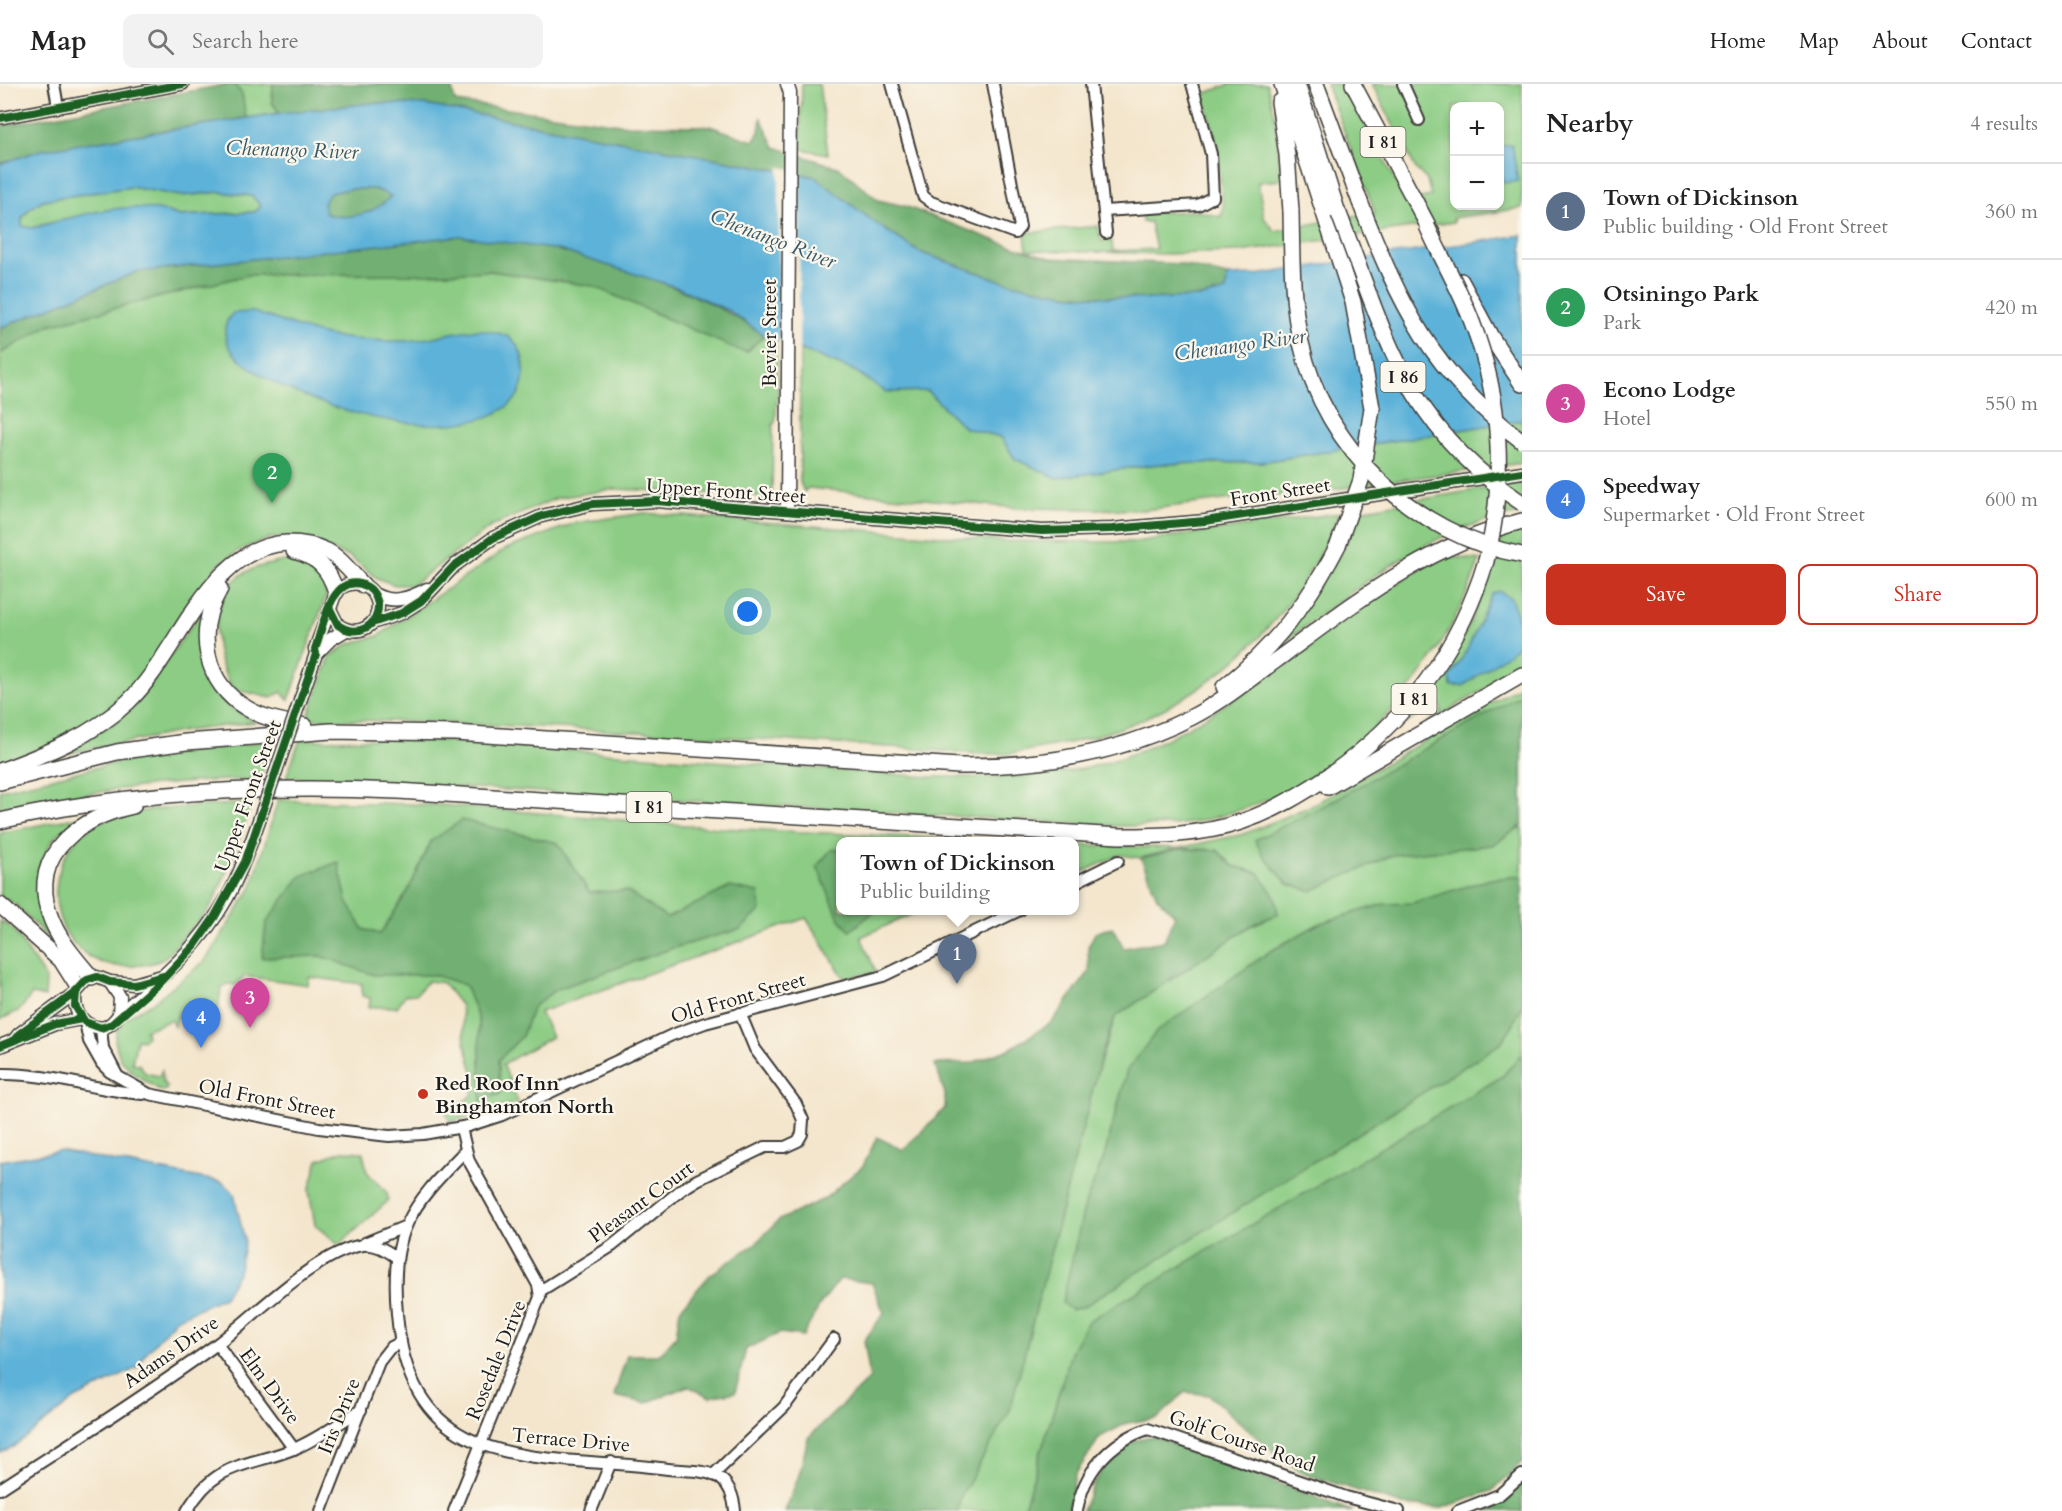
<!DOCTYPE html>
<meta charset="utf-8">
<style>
body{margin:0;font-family:Cardo,serif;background:#f2f2f2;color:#222}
.controls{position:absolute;right:18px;top:18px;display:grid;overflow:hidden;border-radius:12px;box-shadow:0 3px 9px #0003}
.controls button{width:54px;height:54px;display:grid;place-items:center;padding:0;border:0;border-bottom:2px solid #e0e0e0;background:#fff;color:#222;font:30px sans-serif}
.you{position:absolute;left:748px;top:528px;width:21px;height:21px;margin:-15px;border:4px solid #fff;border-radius:50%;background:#1a73e8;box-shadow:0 0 0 9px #1a73e833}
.badge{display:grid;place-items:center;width:39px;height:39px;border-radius:50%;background:#c8321e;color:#fff;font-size:20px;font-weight:700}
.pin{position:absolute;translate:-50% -50px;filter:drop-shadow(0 2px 3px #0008)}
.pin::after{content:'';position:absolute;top:32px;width:21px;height:18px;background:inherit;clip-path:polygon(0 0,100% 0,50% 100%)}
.popup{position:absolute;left:836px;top:753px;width:243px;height:78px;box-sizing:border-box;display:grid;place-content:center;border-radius:12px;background:#fff;filter:drop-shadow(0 2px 4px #0005);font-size:20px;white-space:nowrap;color:#767676}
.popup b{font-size:22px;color:#222}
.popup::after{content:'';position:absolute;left:50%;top:100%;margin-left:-12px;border:12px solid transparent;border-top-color:#fff}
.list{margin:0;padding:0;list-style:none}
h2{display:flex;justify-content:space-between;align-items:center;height:78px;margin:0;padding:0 24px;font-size:26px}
h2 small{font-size:20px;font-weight:400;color:#767676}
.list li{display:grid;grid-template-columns:39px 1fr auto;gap:18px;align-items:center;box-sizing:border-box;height:96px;padding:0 24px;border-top:2px solid #e0e0e0}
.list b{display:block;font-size:22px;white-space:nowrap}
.list p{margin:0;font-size:20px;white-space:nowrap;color:#767676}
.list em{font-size:20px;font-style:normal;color:#767676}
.actions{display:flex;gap:12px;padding:18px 24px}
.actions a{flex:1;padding:14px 0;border:2px solid #c8321e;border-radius:12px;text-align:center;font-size:21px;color:#c8321e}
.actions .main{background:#c8321e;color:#fff}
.icon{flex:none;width:33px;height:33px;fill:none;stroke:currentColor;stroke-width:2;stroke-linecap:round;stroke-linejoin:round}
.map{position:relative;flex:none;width:1522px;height:1427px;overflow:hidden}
header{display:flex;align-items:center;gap:36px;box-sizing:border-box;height:84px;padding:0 30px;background:#fff;border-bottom:2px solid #e0e0e0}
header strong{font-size:28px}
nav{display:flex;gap:33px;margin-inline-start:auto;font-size:21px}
.search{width:420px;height:54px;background:#f2f2f2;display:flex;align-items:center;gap:15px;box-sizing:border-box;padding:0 21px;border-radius:12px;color:#767676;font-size:22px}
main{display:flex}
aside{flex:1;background:#fff}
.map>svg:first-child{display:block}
.green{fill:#8ccc84;stroke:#547450;stroke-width:1.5;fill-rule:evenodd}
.forest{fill:#71b072;stroke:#466647;stroke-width:1.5}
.water{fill:#5db2d9;stroke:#3c677a;stroke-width:1.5;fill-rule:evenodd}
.pier{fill:#f4e6cd}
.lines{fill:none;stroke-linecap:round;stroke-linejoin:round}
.minor-casing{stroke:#3c3a37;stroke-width:14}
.major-casing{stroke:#3c3a37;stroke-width:15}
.highway-casing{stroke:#3c3a37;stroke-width:18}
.minor{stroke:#fff;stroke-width:10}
.major{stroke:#fff;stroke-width:12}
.highway{stroke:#fff;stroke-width:15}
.major-bridge-casing{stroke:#3c3a37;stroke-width:15;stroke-linecap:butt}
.highway-bridge-casing{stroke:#3c3a37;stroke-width:18;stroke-linecap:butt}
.major-bridge{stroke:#fff;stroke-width:12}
.highway-bridge{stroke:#fff;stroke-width:15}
.cycleway-casing{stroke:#fbf7ec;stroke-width:11}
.cycleway{stroke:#1b5e20;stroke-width:8}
.poi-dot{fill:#c8321e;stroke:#fbf7ec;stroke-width:2}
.labels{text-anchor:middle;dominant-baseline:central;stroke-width:4.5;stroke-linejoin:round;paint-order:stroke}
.shield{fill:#fbf7ec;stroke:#5f5e5a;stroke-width:1.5}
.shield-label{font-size:18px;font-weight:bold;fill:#1c1c1c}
.street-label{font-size:20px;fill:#1c1c1c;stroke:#fbf7ec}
.poi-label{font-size:20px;font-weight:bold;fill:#1c1c1c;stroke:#fbf7ec;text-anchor:start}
.water-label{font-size:21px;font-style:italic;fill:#365868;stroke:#fbf7ec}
</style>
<header>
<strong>Map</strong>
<div class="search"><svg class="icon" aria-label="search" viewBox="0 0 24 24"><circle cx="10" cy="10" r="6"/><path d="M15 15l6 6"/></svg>Search here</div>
<nav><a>Home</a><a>Map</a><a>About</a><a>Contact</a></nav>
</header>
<main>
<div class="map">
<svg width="1522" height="1427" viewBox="0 0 1522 1427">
<rect width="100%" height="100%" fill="#fbf7ec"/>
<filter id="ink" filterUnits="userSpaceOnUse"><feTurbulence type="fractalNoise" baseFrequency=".0167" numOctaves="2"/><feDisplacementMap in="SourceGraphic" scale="12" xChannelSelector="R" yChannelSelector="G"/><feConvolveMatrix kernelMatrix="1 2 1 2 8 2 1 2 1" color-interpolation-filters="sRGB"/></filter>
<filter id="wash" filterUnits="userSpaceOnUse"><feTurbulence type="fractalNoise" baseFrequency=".008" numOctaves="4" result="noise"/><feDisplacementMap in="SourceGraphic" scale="24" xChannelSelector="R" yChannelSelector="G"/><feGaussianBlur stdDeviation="1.35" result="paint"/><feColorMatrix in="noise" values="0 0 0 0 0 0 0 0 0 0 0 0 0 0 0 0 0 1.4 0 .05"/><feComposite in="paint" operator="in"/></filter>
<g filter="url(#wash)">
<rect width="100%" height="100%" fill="#f4e6cd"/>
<g class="green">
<path d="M234,0h39l-1,19 8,10 -34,5 -4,-24z"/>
<path d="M802,0h17l9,70 -28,-5z"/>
<path d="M1231,0h36l8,32 6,64 -23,2 6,36 11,13 100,-19 -49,-128h18l62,117 25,-5 -4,-16 -11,-11 -44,-85h150v124l-69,10 1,4 -214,30 -76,2 -137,-4 -2,-17 73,-7 3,15h11l1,10 43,-2 -6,-27h-8v-9l56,-2 23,6 2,-9 -6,-63 -14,-51zM1454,22h46v100h-46z"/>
<path d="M131,103l50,9 39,-4 32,4 9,10 -6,6 -75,4 -11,-4 -119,11 -18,5 -10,-2v-7l8,-11 13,-8z"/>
<path d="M460,152l316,103 2,51 -3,33 -2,1 -1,72 -11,3 -7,-4 -140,-6 -57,9 -65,28 -80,59h-17l-18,-7 -27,-21 -51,-20 -29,1 -30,12 -22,15 -73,106 -35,37 -51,34 -59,21v-435l137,-56z"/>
<path d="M800,264l55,23 31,21 41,-1 38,37 36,9 14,22 42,19 101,-14 103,-2 261,-42v43l-230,32 -36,1 -112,14 -126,-2 -210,-20 -4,4 -4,-10z"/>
<path d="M1522,398v32c-96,11 -174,83 -250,137l72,-103 16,-38z"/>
<path d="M644,429l361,28 129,1 205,-29c-51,126 -158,213 -292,234 -15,2 -31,7 -45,7 -32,1 -65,-4 -97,-6 -66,-4 -133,-8 -199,-12 -133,-8 -266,-14 -399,-17l23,-62 18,-13 30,-8 128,-87 69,-26z"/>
<path d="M1522,447v136l-96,57 16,-14 -3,-6 -42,24c13,-14 29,-29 40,-45 30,-46 50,-97 66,-148z"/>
<path d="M1443,472l37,4c-46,131 -145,233 -284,262 -24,5 -52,3 -77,4l-833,-49 14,-37 116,-1 514,38c47,0 95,2 141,-6 113,-19 203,-104 294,-168 25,-17 52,-32 78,-47z"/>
<path d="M294,475l21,5 9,14 2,18 -37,104 -8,-8 -10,6 -38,-9c-20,-31 -25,-78 1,-108 14,-15 42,-18 60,-22z"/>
<path d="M204,524l4,67 20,31 27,16 -70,9 -130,25 61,-34 26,-27z"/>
<path d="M1522,601v368l-19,23 -431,274 -49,161h-65l1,-11 156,-483 137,-92 26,-11 -19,-41 -26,-7 -16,-16 -39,-2 -37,10 -21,-3 -42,19 -4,-5v-24l105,3 65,-14 69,-29z"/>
<path d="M274,656l-14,39c-84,2 -179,11 -260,34v-23l128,-30z"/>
<path d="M278,716l164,5 278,23 279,13 -159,1v68l79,1 -58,26 15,35 -32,6 -38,-60 -266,94 12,25 -49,27 15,38 -68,20 -4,-10 26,-16 3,-17 -10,-36 -4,-37 -18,-23 -15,-2 -12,13 -11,1 -8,12h-28l1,-9 -8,-2v-12l-53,-7 -1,8 -63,-9 -9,9 -8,-1 -7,5 -5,33 -15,-18 -22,8 -5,15 -3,-7 -26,10 2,6 -4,4 -6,-1 -5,24 8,2 5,8 14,3 3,-6 1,12 4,5 -1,3 -5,1 -25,-16 -16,-16 -5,-18 2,-11 7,-11 28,-16 53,-42 46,-72z"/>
<path d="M252,719c-13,33 -23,70 -40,101 -6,12 -18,22 -27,31 -6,7 -14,18 -22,24 -8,5 -21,6 -30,7 -80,6 -104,-96 -42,-139 29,-21 122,-21 161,-24z"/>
<path d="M82,732c-9,8 -26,17 -32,28 -19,33 -10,65 2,98l-37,-38 -15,-8v-63z"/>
<path d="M0,837l13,8 33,50 -1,18 -13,-3 -12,16 -20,10z"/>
<path d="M342,1067l21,1 4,20 20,21 1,8 -49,44 -24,-20 -6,-34 9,-31z"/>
</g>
<g class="forest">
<path d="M230,0h4l8,10 4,24 -205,32 -41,14v-38z"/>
<path d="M273,0h178l4,18 173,23 82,1 43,15 6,-9 2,-14 14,29 65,21 38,32 27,6 94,36 52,16 129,6 47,12 -1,15 -24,6 -56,2 -75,-4 -34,-6 -35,-8 -83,-29 -41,-27 -63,-48 -390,-72 -52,-2 -93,10 -8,-10z"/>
<path d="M349,105h26l17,7c-17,18 -43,25 -66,18l-3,-10 7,-11z"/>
<path d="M460,152c33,4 69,6 101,15 71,18 142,42 203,84l-17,17 -9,-2 -145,-64 -103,-15 -64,3 -178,1 -199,50 -49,29v-26l137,-56z"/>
<path d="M1522,610v132l-30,19 -99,10 -82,36 -23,-7 -23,-26 -10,-18 72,-36z"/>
<path d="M462,736l96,23 31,49 38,-1 40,27 63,-31 29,6 2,17 -20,19 -68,19 -118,42 -22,17 -11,29 -23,24 1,34 -19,7 -2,-80 -14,-36 -31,-10h-60l-53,-19 -59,2 4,-35 35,-47 37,-14 9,39 16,28 17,5 28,-43 23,-50z"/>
<path d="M840,765v61l35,1 -25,20 -11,-13 -22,-52 14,-16z"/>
<path d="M1180,765l37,1 16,16 26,7 16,24 3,17 -26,11 -137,92 -12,33 -93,360 -51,90 -1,11h-173l14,-36 9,-37 62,-60 -6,-37 20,-28 -12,-30 -32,-4 -19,24 -18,33 -23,-3 -34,16 -11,43 -25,5 -22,-11 -42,17 -32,-7 13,-41h32l17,-19 4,-27 30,-34 46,-32 23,-23 45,-21 39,-33 14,-29 26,13 42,-42v-14l-10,-30 36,-1 39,-14 42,-27 37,-50 -1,-25 7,-14 17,-6 12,21 40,-7 11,-26 -18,-18 -16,-39z"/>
<path d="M1522,792v128l-9,21 -13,19 -417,263 -12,3 -9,-7 23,-99 19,-47 23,-87 30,-39 112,-79 51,-29 64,-19 28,-1 78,-24z"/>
<path d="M1522,969v409l-30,29 -50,17 -39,-3 -101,-32 -30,-22 -63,-56 -24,-3 -27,26 -31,5 -27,14 -25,38 -7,36h-45l49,-161 16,-29 415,-245z"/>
<path d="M1153,1352l193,73 7,2h-271c13,-34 31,-70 71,-75z"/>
<path d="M1522,1399v28h-37l11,-4z"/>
</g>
<g class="water">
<path d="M373,19l52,2 390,72 63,48 41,27 83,29 35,8 34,6 75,4 56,-2 24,-6 1,-15 28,-1 267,-40v185l-261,42 -103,2 -101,14 -42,-19 -14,-22 -36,-9 -38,-37 -41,1 -31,-21 -91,-36 -35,-24 -50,-23 -120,-38 -99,-14 -323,36 -137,56v-164l41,-14 239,-37zM131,103l50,9 39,-4 32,4 9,10 -6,6 -75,4c-51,-19 -98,-1 -148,12l-10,-2v-8l7,-9 14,-9zM349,105h26l16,7c-16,18 -43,25 -65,18l-3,-10 7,-11z"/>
<path d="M1512,60l6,37 -15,2 -3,-11v-26z"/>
<path d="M253,228c24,7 49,18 73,23 25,5 52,6 77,6 27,0 62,-15 85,-10 6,1 17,3 22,7 20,15 18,54 -2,68 -62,45 -217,-1 -269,-47 -14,-13 -20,-32 -6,-46z"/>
<path d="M1498,507l13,7 8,22 3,24 -59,42h-12l-1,-8 17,-28 25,-56z"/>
<path d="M60,1067l162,31 12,12 11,48 -7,31 -14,24 -48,22 -30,34 -9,15 -62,31 -62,48 -13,6v-292z"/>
</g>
<path class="pier" d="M779,83l21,4 -1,179 -20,-7z"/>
</g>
<g filter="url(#ink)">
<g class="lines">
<defs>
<g id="minor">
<path d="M54,0l4,23"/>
<path d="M892,0l31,112 8,6 84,31 5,-6 -27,-143"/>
<path d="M1091,0l15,149"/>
<path d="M1403,0l16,36"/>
<path d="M0,34l183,-34"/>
<path d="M1104,127l94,-6 15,-8 -2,-43 -19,-70"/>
<path d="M1074,799l44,-22"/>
<path d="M85,938l4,19 13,23 8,8 39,22 170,34 70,8 34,-2 45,-8 34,-11 170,-80 33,-12 178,-47 137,-66"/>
<path d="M101,944l2,20 14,27"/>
<path d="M0,990c49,-1 94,16 143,20"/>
<path d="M465,1067c-55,56 -75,80 -68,163 14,167 149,138 271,155 15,2 40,0 53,10 10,8 13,20 14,32"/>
<path d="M365,1159l39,-16"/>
<path d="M540,1207l72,-45 69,-56 16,-10 68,-33h20l13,-6 4,-7 1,-14 -7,-16 -41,-55 -15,-36"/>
<path d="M217,1260l77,105"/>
<path d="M713,1391l71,-68 50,-68"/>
<path d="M0,1405c72,-47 147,-94 217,-145 38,-28 99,-92 146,-99 12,-2 23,5 33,12"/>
<path d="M187,1427c30,-52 61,-43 109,-63 23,-10 43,-25 65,-38"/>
<path d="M321,1427l58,-149 11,-14 11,-6"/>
<path d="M454,1427l86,-214 -2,-12 -69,-124 -8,-33"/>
<path d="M591,1427l20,-49"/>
<path d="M1077,1427c6,-39 34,-70 71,-82l198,68 53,14"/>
<path d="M1458,1427l41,-16 23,-20"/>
</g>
<g id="major">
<path d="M787,0l3,9 -3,418"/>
<path d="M376,511c18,9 34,3 51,-6"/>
<path d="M372,539l30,-10 19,-12 33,-35 39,-28 49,-22 50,-12 64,-3 386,30 70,-2 93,-8 317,-49"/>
<path d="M316,570l15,-15 15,-9"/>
<path d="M301,614l15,-44 -1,-5 21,-57c16,-15 37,-9 42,12 1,23 -21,34 -40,21l-8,-16"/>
<path d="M110,898l10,15 -1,17"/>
<path d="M76,908c-2,9 -1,18 5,26 6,7 15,11 24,9 9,-3 11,-10 17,-15 40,-34 79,-67 105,-114 15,-28 25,-58 36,-89"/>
<path d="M15,955l4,-5 57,-42 11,-12 10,-3 13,5 24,2 28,-8"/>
<path d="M0,962l55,-22 27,-5"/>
</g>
<g id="highway">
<path d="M1282,0l71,218 19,106"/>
<path d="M1297,0l45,142"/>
<path d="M1316,0l44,118"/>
<path d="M1353,0l80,151"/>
<path d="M1279,18l8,53 4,56"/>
<path d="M1461,197l30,56 31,47"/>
<path d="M294,467c24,6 35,18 42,41"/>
<path d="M220,505c-25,42 -16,95 28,120 17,10 38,13 57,17"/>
<path d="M1224,603c48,-38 86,-87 114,-142"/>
<path d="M0,687c46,-17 92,-35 128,-69 51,-48 79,-155 159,-159 12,0 28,2 40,8 14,7 25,23 36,34"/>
<path d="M0,698l117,-30 69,-10 145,-11 124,2 504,33c81,1 160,-12 233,-49 30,-15 56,-37 83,-56 81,-59 148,-114 247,-140"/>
<path d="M1328,703l194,-112"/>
<path d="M0,737c130,-30 265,-36 398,-30l721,45c41,0 83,-1 122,-14 33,-11 61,-28 89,-47 76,-54 129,-124 156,-214"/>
<path d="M0,821l61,55 17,27"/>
<path d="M92,894c-17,-20 -35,-40 -43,-65 -20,-60 33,-96 84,-107"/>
</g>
</defs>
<use href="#minor" class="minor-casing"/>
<use href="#major" class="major-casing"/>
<use href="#highway" class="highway-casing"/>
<use href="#minor" class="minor"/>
<use href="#major" class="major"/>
<use href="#highway" class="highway"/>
<defs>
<path id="major-bridge" d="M263,725l38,-111"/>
<g id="highway-bridge">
<path d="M1360,118c39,102 73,172 162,239"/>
<path d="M1291,127c1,44 0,89 10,132 24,107 114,192 221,212"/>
<path d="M1339,130c47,122 66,212 183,289"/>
<path d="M1427,142c14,32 33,63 45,96 30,77 34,160 14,239"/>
<path d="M1338,461l23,-65 11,-72"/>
</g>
</defs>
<use href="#major-bridge" class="major-bridge-casing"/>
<use href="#highway-bridge" class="highway-bridge-casing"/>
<use href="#major-bridge" class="major-bridge"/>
<use href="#highway-bridge" class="highway-bridge"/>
<defs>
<g id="cycleway">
<path d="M0,34l183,-34"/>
<path d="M372,539l30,-10 19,-12 33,-35 39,-28 49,-22 50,-12 64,-3 386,30 70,-2 93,-8 317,-49"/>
<path d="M76,908l-1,14 10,16 16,6 11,-4 48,-42 35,-37 19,-27 31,-56 71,-208 -1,-5c8,-21 15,-73 46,-65 10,3 15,11 17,20 1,23 -21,34 -40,21l-8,-16"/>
<path d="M15,955l4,-5 57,-42 11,-12 10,-3 13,5 24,2 29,-8"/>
<path d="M0,962l55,-22 27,-5"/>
</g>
</defs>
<use href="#cycleway" class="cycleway-casing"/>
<use href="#cycleway" class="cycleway"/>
</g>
</g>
<circle class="poi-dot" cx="423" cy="1010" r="6"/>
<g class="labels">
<g class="shield">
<rect x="1360.5" y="43" width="45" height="30" rx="4.5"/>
<rect x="1380.5" y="278" width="45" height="30" rx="4.5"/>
<rect x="1391.5" y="600" width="45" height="30" rx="4.5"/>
<rect x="626.5" y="708" width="45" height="30" rx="4.5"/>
</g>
<g class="shield-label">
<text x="1383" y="58">I 81</text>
<text x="1403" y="293">I 86</text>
<text x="1414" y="615">I 81</text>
<text x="649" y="723">I 81</text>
</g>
<g class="street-label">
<text transform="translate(769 249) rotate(-90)">Bevier Street</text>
<text transform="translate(726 407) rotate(4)">Upper Front Street</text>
<text transform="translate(1280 408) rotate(-9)">Front Street</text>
<text transform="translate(248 712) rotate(-70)">Upper Front Street</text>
<text transform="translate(738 914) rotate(-16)">Old Front Street</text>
<text transform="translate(267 1015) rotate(11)">Old Front Street</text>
<text transform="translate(641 1118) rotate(-36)">Pleasant Court</text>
<text transform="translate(171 1268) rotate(-35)">Adams Drive</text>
<text transform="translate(496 1276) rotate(-68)">Rosedale Drive</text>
<text transform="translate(270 1302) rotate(54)">Elm Drive</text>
<text transform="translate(339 1332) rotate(-68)">Iris Drive</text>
<text transform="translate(571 1356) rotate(5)">Terrace Drive</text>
<text transform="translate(1242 1357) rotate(19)">Golf Course Road</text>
</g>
<g class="poi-label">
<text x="435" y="999">Red Roof Inn<tspan x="435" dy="23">Binghamton North</tspan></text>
</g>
<g class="water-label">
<text transform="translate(292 66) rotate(2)">Chenango River</text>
<text transform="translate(773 155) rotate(21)">Chenango River</text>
<text transform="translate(1240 261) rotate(-8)">Chenango River</text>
</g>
</g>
</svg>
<div class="controls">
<button>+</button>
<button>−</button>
</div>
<div class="you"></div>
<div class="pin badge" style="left:957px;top:900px;background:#5c6f8a">1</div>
<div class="popup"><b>Town of Dickinson</b>Public building</div>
<div class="pin badge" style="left:272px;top:419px;background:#2e9e5b">2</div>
<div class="pin badge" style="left:250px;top:944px;background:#d1479c">3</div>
<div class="pin badge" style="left:201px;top:964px;background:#3f7fe0">4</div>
</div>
<aside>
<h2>Nearby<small>4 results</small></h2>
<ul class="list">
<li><span class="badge" style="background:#5c6f8a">1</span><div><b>Town of Dickinson</b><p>Public building · Old Front Street</p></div><em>360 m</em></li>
<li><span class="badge" style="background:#2e9e5b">2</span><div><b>Otsiningo Park</b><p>Park</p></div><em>420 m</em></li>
<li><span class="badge" style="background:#d1479c">3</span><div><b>Econo Lodge</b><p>Hotel</p></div><em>550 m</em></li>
<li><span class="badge" style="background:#3f7fe0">4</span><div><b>Speedway</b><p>Supermarket · Old Front Street</p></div><em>600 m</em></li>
</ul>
<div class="actions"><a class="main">Save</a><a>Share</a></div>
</aside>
</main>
